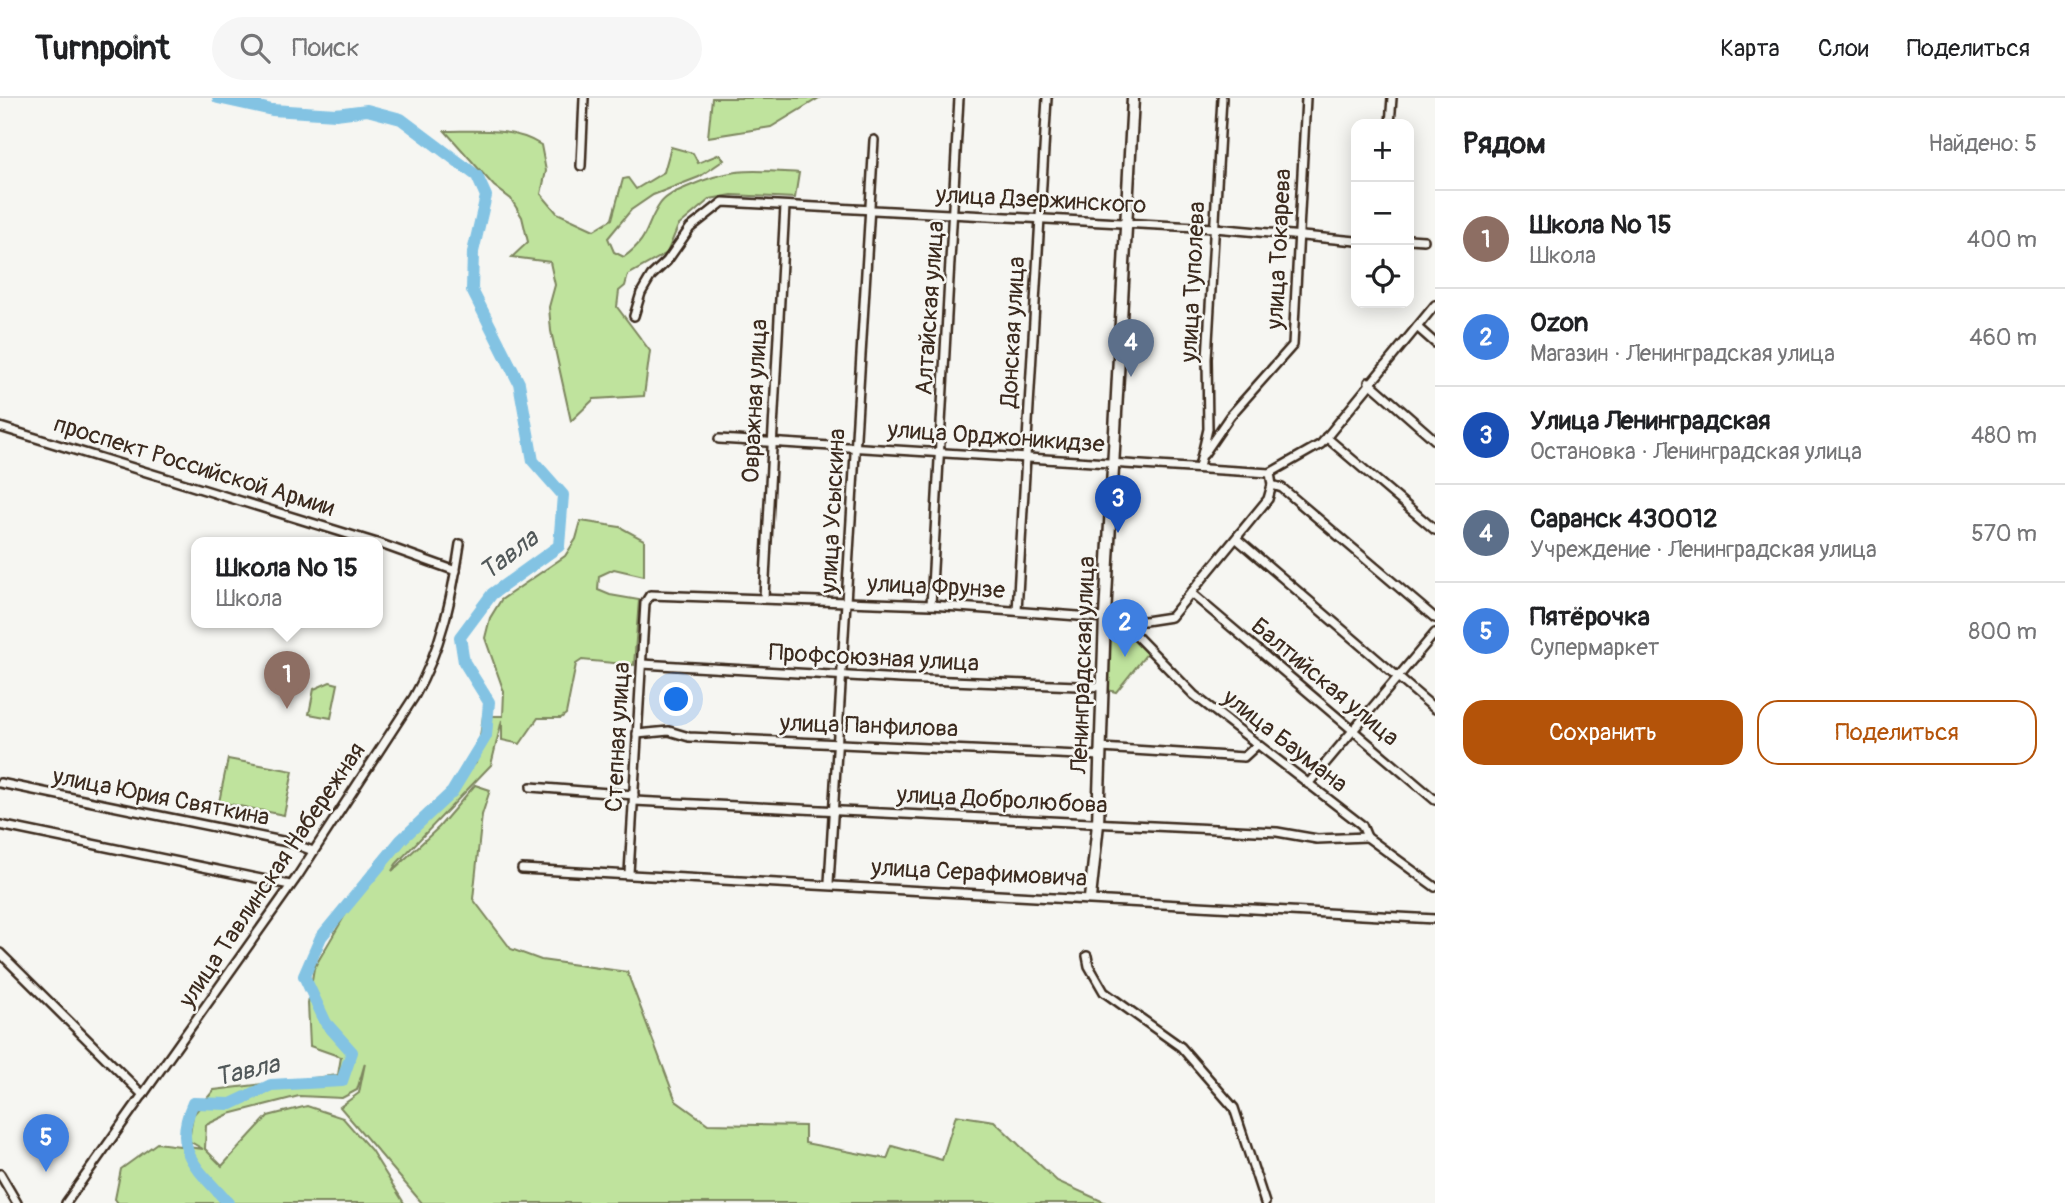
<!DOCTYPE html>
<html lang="ru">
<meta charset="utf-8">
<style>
body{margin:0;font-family:Pangolin,sans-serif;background:#f6f6f6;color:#202124}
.controls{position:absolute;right:21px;top:21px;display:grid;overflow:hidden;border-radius:14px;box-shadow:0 4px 18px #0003}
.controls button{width:63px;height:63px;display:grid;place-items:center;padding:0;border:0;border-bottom:2px solid #e0e0e0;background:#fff;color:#202124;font:35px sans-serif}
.you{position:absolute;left:677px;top:602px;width:24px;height:24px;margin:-18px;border:5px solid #fff;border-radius:50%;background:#1a73e8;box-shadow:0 0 0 10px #1a73e833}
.badge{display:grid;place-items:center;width:46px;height:46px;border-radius:50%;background:#b45309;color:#fff;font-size:23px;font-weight:700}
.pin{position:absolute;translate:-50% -58px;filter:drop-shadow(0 2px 4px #0008)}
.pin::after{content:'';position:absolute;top:37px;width:24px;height:21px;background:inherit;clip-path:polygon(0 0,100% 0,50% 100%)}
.popup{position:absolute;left:191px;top:439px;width:192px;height:91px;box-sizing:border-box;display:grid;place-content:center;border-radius:14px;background:#fff;filter:drop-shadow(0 2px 5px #0005);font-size:23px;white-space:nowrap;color:#757577}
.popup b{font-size:26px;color:#202124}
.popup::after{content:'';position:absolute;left:50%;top:100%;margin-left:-14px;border:14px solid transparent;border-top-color:#fff}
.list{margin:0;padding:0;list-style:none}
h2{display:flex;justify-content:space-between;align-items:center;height:91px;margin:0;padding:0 28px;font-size:30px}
h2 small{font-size:23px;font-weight:400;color:#757577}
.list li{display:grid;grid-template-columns:46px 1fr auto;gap:21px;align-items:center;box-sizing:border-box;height:98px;padding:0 28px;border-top:2px solid #e0e0e0}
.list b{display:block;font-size:26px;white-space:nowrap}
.list p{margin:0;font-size:23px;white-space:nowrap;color:#757577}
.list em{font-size:23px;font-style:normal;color:#757577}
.actions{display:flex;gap:14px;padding:21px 28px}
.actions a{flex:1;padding:16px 0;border:2px solid #b45309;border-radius:21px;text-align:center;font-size:24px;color:#b45309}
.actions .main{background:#b45309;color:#fff}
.icon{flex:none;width:38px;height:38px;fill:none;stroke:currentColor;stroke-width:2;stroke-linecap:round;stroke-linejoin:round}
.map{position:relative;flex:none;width:1435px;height:1105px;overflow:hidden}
header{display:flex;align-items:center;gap:42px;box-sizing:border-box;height:98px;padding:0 35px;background:#fff;border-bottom:2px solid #e0e0e0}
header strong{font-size:33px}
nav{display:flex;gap:38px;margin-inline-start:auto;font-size:24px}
.search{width:490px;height:63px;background:#f6f6f6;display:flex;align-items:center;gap:18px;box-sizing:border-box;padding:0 24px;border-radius:38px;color:#757577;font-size:26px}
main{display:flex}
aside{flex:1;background:#fff}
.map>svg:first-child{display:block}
.green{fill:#bfe39d;stroke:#7d865e;stroke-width:2}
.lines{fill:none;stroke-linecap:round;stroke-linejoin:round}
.river{stroke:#83c3e3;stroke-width:12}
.street-casing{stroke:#3b2a1e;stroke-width:12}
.secondary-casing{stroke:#3b2a1e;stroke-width:15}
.street{stroke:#f6f6f2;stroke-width:7}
.secondary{stroke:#f6f6f2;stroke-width:10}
.labels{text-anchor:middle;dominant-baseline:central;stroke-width:5;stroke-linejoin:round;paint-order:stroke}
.street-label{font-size:24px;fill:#3b2a1e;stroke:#f6f6f2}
.water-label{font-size:26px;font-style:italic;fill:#515859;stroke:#f6f6f2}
</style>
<header>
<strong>Turnpoint</strong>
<div class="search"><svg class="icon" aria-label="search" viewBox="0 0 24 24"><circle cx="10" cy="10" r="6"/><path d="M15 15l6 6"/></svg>Поиск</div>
<nav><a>Карта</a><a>Слои</a><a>Поделиться</a></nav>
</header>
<main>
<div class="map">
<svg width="1435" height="1105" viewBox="0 0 1435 1105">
<rect width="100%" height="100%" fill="#f6f6f2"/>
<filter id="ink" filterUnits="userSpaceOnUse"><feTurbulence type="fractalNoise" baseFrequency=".0143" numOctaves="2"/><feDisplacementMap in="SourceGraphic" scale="14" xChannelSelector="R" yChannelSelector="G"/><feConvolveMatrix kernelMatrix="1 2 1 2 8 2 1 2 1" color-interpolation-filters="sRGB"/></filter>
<g filter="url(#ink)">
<g class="green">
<path d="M712,0h107l-48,29 -63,10z"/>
<path d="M445,33c33,0 68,-4 96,14l5,26 -5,23 16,19 37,17 18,-11 11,-40 5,-1 8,11 28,-17 7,-25 22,6 5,10 22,-9 4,6 -25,17 -46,18 -22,15 -23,28 6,14 10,5c27,-20 20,-30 36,-53 6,-9 18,-13 27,-17 45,-20 64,-17 112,-14l-4,25 -63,-3 -22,4 -32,27 -11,27 -39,22 -3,11 -6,5 -2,16 33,44 -6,45 -50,3 -23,22 -20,-90 -2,-24 6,-22 -5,-23 -38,-5 16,-15 -6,-25 -11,-18 -17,-13z"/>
<path d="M581,423l39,6 24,13v36l-30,-7 -15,7 -1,14 12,5 29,5 -5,65 -52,-5 -6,4 -10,50 -5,4h-23l-18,26 -18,-4v-20l-11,45 -95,99 -4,7 47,-44 36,-42 15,5 -8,25 -9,84 38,50 30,11 86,12 49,129 32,23 97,2v17l82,16 5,-13 50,14 14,-45 38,6 63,60 49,22h-684l-82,-96 19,-14 6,-30 -8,27 -15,8 -43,-2 -70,18 -23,11 -1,24 17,17 46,-50 39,-10 36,12 28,32 33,53h-286l-3,-4 6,-30 36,-26 46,6 -14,-8 4,-26 21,-25 124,-15 3,-18 -31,-11 -2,-43 6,-35 61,-104 101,-101 7,-47h20l1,-24 -19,-54 5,-20 11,-18 64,-44 11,-17z"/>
<path d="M1113,523l7,2 28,29 -32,40 -8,-2c-1,-18 -8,-55 5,-69z"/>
<path d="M330,584l8,2 -7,34 -22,-4 5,-25z"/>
<path d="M228,661l65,12 -9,44 -65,-13z"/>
</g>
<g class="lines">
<path class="river" d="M218,0l54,12 64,4 31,-4 34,9 76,57 9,20 -13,56 -1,38 47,93 14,78 30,34 -4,51 -67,48 -32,43 4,25 25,40 -3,34 -34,56 -51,48 -80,97 -17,39 22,47 26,29 -10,29 -71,4 -40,19 -38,-1c-22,49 4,64 35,100"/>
<defs>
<g id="street">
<path d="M1390,26l2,-26"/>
<path d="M581,68l3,-68"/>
<path d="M1409,141l15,1"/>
<path d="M634,218l7,-23 10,-17 16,-15 23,-33 33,-26 492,26 141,13"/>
<path d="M1417,229l18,16"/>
<path d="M1369,284l66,58"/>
<path d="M0,329l377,116"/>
<path d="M1326,339l109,93"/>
<path d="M719,341l551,34"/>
<path d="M1204,356l26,-38 63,-71 13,-247"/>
<path d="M1199,369l9,-38 -1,-70 15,-261"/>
<path d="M1272,387l10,3 153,130"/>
<path d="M1237,441l198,170"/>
<path d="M378,445l78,28"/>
<path d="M1191,495l244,207"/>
<path d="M764,499l21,-391"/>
<path d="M931,507l28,-507"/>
<path d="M1017,513l30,-513"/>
<path d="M1119,520l75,77 168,130 5,12 68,50"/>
<path d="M642,566l259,15 202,8"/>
<path d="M637,636l32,-3 20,6 412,19"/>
<path d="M1101,650l143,9 13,-12"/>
<path d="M0,685l292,60 21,8"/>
<path d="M1308,686l127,-151"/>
<path d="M531,689l103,8"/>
<path d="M634,703l643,31 40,7 50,-2"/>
<path d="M0,727l290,60"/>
<path d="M522,771l913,50"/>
<path d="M629,775l16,-270 5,-8 281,10 214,16 26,-4 97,-118 4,-14 -2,-12 51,-29 114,-139"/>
<path d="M829,785l45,-743"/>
<path d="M0,855l143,142"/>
<path d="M1087,858l2,10 15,26 77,55 53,61 31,95"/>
<path d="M0,1076l17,29"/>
<path d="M66,1105l231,-326 117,-180c27,-47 38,-100 46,-153"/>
</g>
<path id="secondary" d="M1090,800l8,-74 7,-208 28,-518"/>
</defs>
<use href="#street" class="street-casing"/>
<use href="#secondary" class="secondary-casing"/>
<use href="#street" class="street"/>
<use href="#secondary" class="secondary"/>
</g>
</g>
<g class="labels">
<g class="street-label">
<text transform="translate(1041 102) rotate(3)">улица Дзержинского</text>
<text transform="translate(1279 151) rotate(-87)">улица Токарева</text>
<text transform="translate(1193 184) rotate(-87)">улица Туполева</text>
<text transform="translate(930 210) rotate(-86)">Алтайская улица</text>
<text transform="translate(1013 234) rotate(-87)">Донская улица</text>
<text transform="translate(755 303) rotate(-87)">Овражная улица</text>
<text transform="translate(996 339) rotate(4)">улица Орджоникидзе</text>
<text transform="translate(194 368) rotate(17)">проспект Российской Армии</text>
<text transform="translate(833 413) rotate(-87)">улица Усыскина</text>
<text transform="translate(936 489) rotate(3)">улица Фрунзе</text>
<text transform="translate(874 560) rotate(3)">Профсоюзная улица</text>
<text transform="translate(1083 567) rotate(-88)">Ленинградская улица</text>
<text transform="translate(1325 584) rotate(40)">Балтийская улица</text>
<text transform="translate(869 628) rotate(2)">улица Панфилова</text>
<text transform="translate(618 639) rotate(-87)">Степная улица</text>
<text transform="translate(1285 643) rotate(38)">улица Баумана</text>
<text transform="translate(161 699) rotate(11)">улица Юрия Святкина</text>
<text transform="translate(1002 702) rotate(3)">улица Добролюбова</text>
<text transform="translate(979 775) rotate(3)">улица Серафимовича</text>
<text transform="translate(272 777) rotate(-56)">улица Тавлинская Набережная</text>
</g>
<g class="water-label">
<text transform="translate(509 457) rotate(-37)">Тавла</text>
<text transform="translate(247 973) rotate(-13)">Тавла</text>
</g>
</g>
</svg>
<div class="controls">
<button>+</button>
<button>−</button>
<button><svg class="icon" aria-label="locate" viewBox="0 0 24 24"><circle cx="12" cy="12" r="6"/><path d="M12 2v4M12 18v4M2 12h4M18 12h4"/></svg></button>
</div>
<div class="you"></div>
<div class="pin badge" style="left:287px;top:611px;background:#8d6e63">1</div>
<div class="popup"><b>Школа № 15</b>Школа</div>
<div class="pin badge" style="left:1125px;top:559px;background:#3f7fe0">2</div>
<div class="pin badge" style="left:1118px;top:435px;background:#1a4fb4">3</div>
<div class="pin badge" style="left:1131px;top:279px;background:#5c6f8a">4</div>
<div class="pin badge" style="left:46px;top:1074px;background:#3f7fe0">5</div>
</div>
<aside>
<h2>Рядом<small>Найдено: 5</small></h2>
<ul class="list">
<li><span class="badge" style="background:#8d6e63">1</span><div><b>Школа № 15</b><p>Школа</p></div><em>400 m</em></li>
<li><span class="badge" style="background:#3f7fe0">2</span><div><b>Ozon</b><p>Магазин · Ленинградская улица</p></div><em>460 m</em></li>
<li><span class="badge" style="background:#1a4fb4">3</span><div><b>Улица Ленинградская</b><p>Остановка · Ленинградская улица</p></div><em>480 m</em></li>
<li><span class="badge" style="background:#5c6f8a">4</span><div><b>Саранск 430012</b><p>Учреждение · Ленинградская улица</p></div><em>570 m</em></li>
<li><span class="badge" style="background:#3f7fe0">5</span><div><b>Пятёрочка</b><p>Супермаркет</p></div><em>800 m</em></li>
</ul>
<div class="actions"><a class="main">Сохранить</a><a>Поделиться</a></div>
</aside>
</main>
